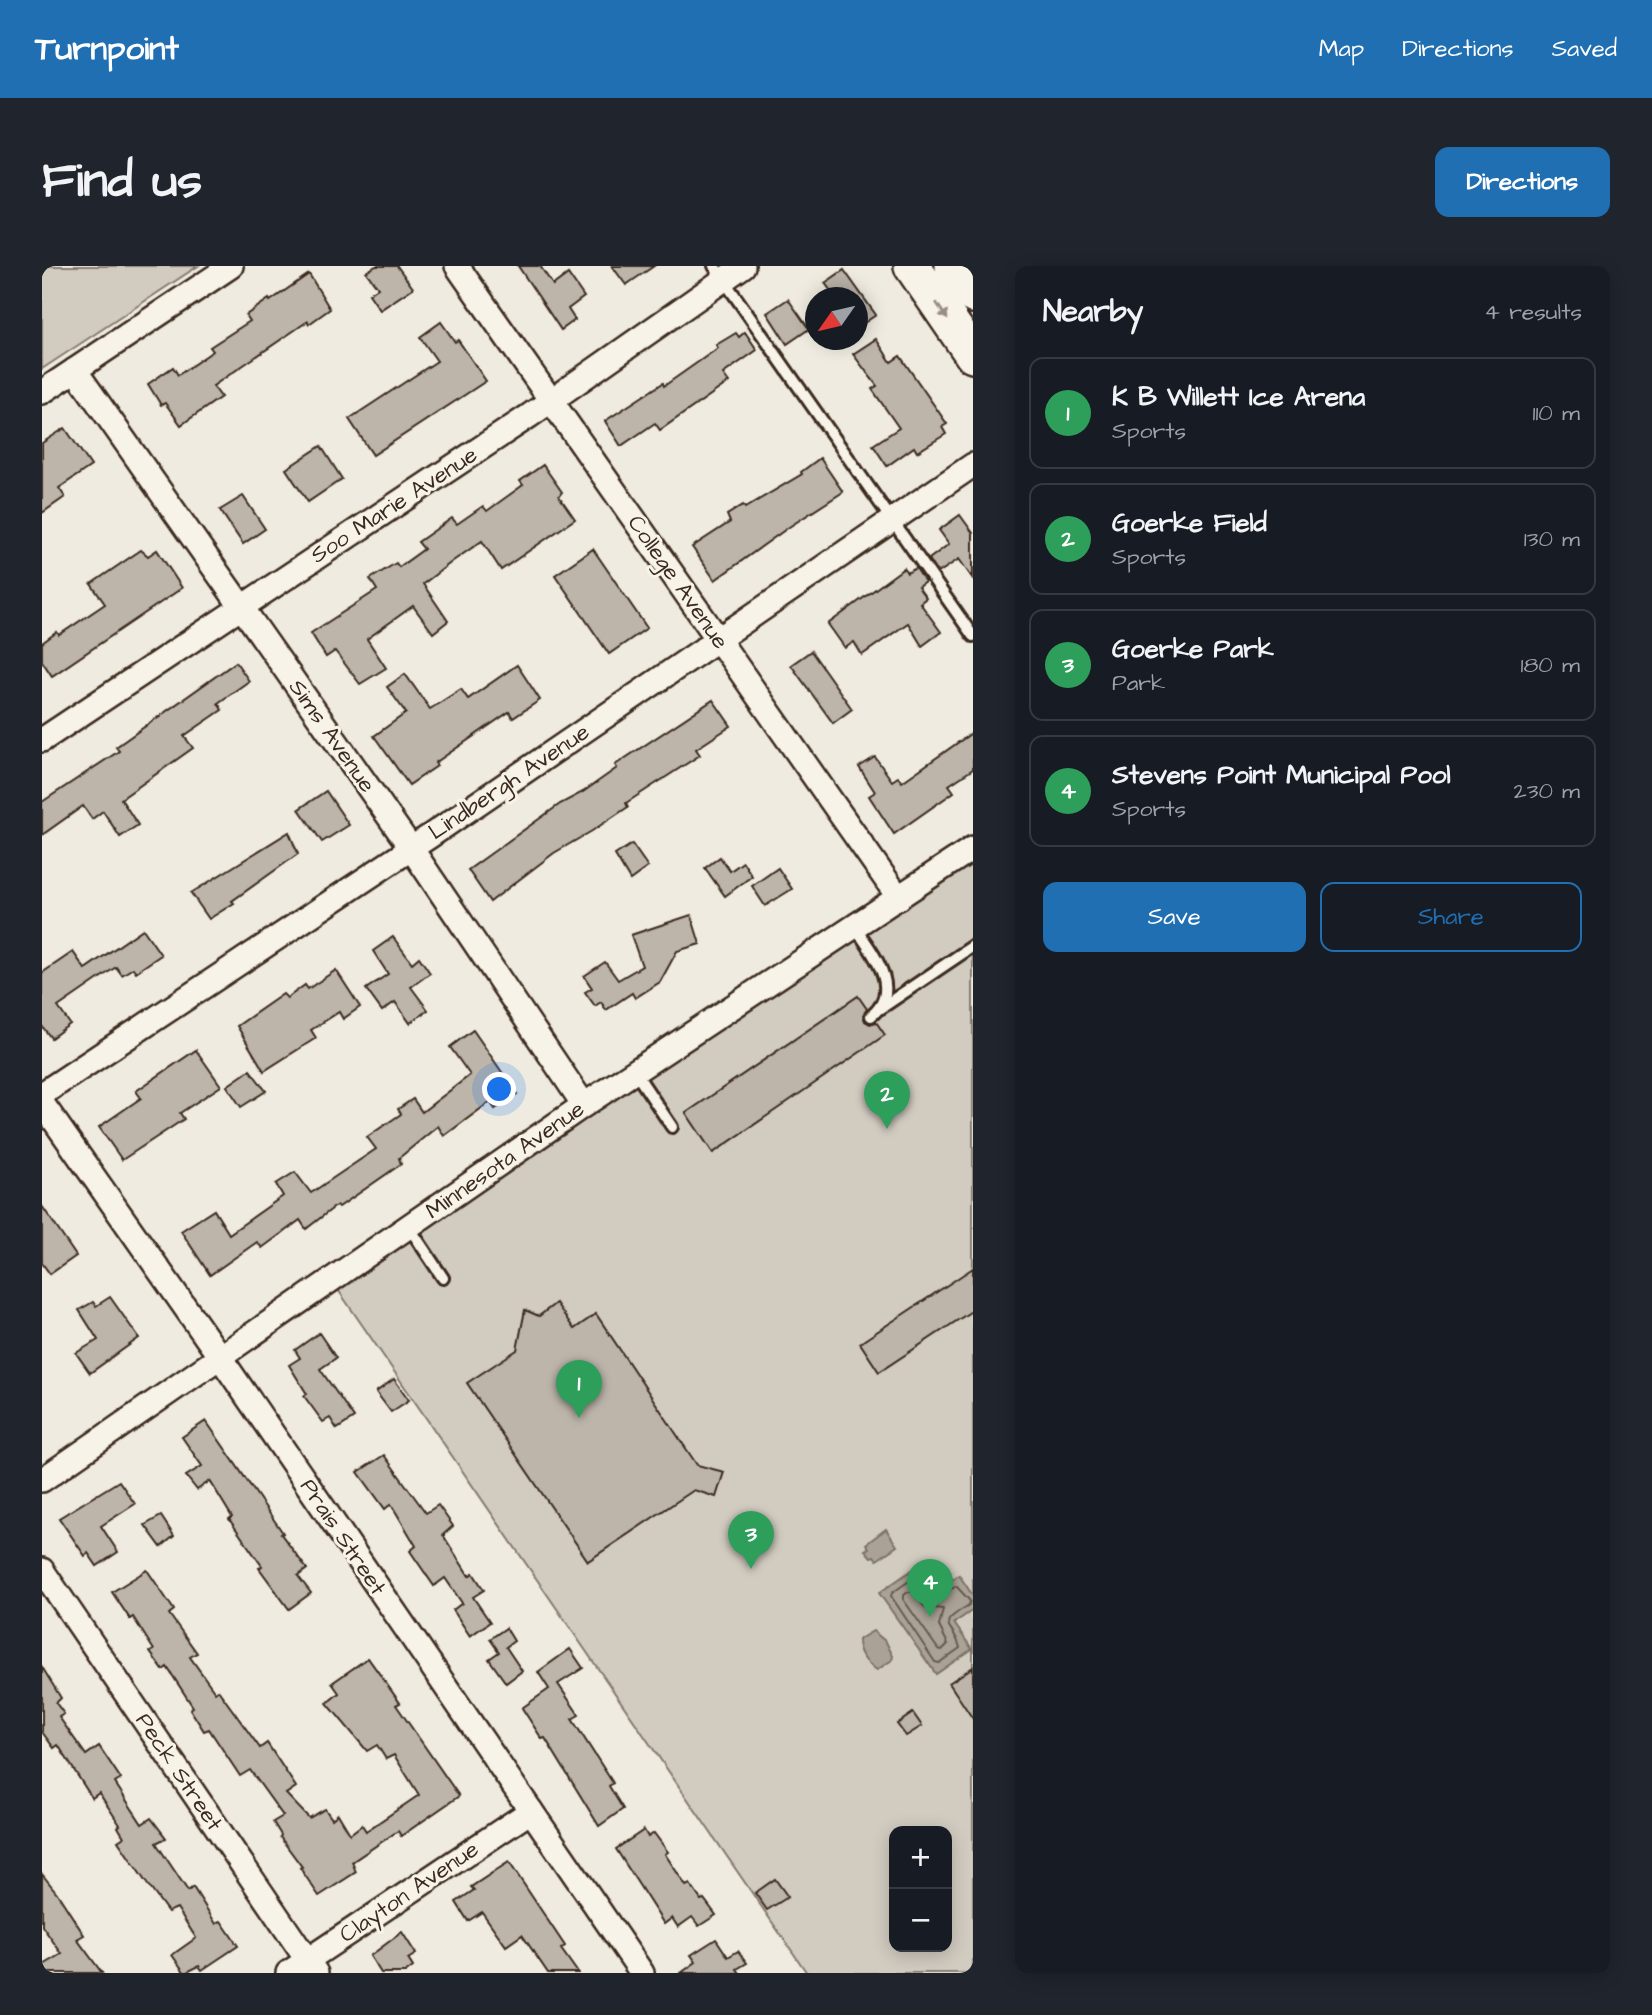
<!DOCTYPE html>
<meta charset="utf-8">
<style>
body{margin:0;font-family:"Architects Daughter",sans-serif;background:#20242c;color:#f1f3f6}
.controls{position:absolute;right:21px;bottom:21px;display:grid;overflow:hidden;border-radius:14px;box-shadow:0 4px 18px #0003}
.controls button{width:63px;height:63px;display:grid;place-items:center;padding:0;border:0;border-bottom:2px solid #363941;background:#171b24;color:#f1f3f6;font:35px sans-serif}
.compass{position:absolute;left:763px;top:21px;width:63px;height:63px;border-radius:50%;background:#171b24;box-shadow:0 4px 18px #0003;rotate:236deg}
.you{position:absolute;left:458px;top:824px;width:24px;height:24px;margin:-18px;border:5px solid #fff;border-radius:50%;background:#1a73e8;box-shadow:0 0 0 10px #1a73e833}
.badge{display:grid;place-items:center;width:46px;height:46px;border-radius:50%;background:#1f6fb2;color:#fff;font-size:23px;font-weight:700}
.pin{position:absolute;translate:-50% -58px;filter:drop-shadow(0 2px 4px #0008)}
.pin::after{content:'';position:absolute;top:37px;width:24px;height:21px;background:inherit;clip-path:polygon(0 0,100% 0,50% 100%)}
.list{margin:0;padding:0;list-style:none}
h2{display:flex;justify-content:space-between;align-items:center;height:91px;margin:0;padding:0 28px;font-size:30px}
h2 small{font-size:23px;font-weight:400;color:#9ea1a6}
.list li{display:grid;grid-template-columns:46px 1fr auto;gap:21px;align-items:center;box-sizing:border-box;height:112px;margin:0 14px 14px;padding:0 14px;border:2px solid #363941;border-radius:14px}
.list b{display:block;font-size:26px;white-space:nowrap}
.list p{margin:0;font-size:23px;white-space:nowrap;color:#9ea1a6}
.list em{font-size:23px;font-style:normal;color:#9ea1a6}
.actions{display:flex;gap:14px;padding:21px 28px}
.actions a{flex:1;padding:16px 0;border:2px solid #1f6fb2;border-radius:14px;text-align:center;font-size:24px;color:#1f6fb2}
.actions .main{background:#1f6fb2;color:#fff}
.map{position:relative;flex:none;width:931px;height:1707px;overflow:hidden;border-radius:14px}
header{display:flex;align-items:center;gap:42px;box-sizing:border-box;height:98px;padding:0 35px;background:#1f6fb2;color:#fff}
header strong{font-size:33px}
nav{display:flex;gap:38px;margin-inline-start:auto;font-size:24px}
.intro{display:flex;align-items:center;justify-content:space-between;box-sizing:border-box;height:168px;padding:0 42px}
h1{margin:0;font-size:49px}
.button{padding:18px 32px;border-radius:14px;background:#1f6fb2;color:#fff;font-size:24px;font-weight:700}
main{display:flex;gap:42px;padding:0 42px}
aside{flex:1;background:#171b24;border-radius:14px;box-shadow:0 4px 18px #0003}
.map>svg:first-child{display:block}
.green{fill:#d1cbc0;stroke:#867a6f;stroke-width:2;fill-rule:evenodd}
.water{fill:#aaa296;stroke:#7e7266;stroke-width:2}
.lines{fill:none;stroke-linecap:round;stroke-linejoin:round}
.shore{stroke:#675a4e;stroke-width:2}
.building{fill:#bdb5aa;stroke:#3b2a1e;stroke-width:2}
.lane-casing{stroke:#3b2a1e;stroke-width:16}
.street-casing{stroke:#3b2a1e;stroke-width:28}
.primary-casing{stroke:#3b2a1e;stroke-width:40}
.lane{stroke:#f7f3e8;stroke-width:10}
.street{stroke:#f7f3e8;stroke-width:23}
.primary{stroke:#f7f3e8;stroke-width:35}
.oneway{fill:#998e83}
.labels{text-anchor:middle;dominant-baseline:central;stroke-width:6;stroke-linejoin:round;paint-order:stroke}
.street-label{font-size:23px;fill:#3b2a1e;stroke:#f7f3e8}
</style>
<header>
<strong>Turnpoint</strong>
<nav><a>Map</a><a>Directions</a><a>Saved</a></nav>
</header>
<div class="intro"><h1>Find us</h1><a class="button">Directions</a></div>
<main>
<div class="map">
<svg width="931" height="1707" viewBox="0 0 931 1707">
<rect width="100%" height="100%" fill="#efebe0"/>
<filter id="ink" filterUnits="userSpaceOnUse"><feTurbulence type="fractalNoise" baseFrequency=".0143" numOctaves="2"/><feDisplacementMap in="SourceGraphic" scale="14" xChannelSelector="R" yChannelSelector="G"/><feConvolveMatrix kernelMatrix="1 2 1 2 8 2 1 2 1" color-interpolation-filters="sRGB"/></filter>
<g filter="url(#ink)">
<g class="green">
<path d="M0,0h156l-156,103z"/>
<path d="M931,582v1125h-166l-475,-692zM852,1565h53v116h-53z"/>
</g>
<g class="water">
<path d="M844,1263l11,17 -20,14 -3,-4 -3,1 -6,-7 4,-2 -3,-4z"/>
<path d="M873,1302l17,25 27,-18 14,21v14l-19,13 18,26 -36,25 -57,-81z"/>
<path d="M831,1365l13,11 7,14 -1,4 -15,10c-11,-7 -19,-17 -19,-30z"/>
</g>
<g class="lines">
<g class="shore">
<path d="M870,1313l18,20h6l20,-13 14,15 -1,4c-36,22 -16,16 -9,43l-21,15 -4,-1 -44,-66 1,-3z"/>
<path d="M866,1326h4l13,15 18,2 -4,17 9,18 -6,6 -4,-1 -35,-50v-3z"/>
</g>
</g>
<g class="building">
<path d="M334,0h21l16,22 -33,22 -11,-16 9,-6 -12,-16z"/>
<path d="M476,0h22l13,19 15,-11 16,23 -16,12 7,11 -14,10z"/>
<path d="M570,0h42l-28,19z"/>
<path d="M802,4l32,45 -18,12v-29h-22l-11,-15z"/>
<path d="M267,8l21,35 -21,15 -1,-3 -95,65 8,11 -40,28 -16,-22 -4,2 -13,-21 25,-17 5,8 35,-24 -3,-4 40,-26 -4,-6 23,-16 1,2z"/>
<path d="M746,33l21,30 -22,15 -20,-31z"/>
<path d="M399,56l14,20 3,-2 28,41 -113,74 -24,-36 88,-58 -17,-24z"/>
<path d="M703,66l12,18 -34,24 6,8 -69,48 -5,-7 -34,23 -16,-25 58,-38 1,3 54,-38 -2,-3 20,-12 3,4z"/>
<path d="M834,73l15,23 9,-6 47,68 -5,3 4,7 -29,18 -3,-5 -27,19 -14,-21 26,-17 -27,-39 5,-3 -24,-32z"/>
<path d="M23,162l26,38 -32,22 6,9 -23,16v-70z"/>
<path d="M279,180l21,33 -34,23 -22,-33z"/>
<path d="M778,192l23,34 -54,35 -74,53 -23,-33 38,-25 -3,-7 16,-10 2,3 57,-34 -1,-2z"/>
<path d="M501,199l19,27 -3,4 16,23 -74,51 -19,-29 -29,20 -30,23 25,37 -15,12 -20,-27 -46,33 19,29 -26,16 -25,-33 -9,6 -15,-24 66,-43 -7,-11 26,-16 3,4 25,-18 -6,-7 34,-24 5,6 26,-18 4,5 36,-26 -3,-4z"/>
<path d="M201,230l22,33 -22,15 -23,-34z"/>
<path d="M918,249l13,18v46l-14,-20 -21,14 -9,-14 20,-15 -10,-14z"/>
<path d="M551,283l54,79 -38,26 -54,-79z"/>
<path d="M99,284l7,6 9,-6 25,38 -130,88 -10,-15v-18l15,-11 2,3 46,-31 -14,-20z"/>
<path d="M862,302l3,5 9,-5 9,14 -7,5 8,11 -6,5 21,29 -19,14 -14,-23 -46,32 -8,-13 -9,6 -17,-24z"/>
<path d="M769,385l41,58 -19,14 -42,-58z"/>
<path d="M194,396l13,19 -31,22 4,7 -38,26 9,12 -72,51 17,26 -18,12 -17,-26 -11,8 -9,-13 -41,29v-33l77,-51 -3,-4z"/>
<path d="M475,399l23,35 -27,18 -4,-6 -74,51 2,3 -28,19 -35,-49 32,-23 -19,-26 18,-13 25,35 31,-20 7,10z"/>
<path d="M671,434l18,26 -35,23 4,6 -74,48 2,4 -36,24 -38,22 -64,49 -22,-32 92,-66 23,-12 34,-24 -2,-3z"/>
<path d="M931,466v37l-24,16 5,7 -60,42 -25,-38 6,-4 -16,-25 16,-10 17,24 6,-4 4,5z"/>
<path d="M284,525l23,34 -27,17 -23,-33z"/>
<path d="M247,566l9,22 -66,47 2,2 -25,16 -18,-26z"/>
<path d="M590,578l16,23 -18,13 -15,-25z"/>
<path d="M678,591l10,14 13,-9 9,14 -27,20 -20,-28z"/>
<path d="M736,602l14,21 -27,17 -13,-20z"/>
<path d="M649,649l9,29 -23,7 -17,31 -25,16 -3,-5 -26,17 -5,-8 -6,4 -10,-14 7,-4 -8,-12 21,-14 13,18 24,-14 -11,-31z"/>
<path d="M101,663l18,26 -25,17 -3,-4 -11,7 -6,-8 -58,40 12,17 -19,14 -9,-12v-53l31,-21 12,17z"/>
<path d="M351,671l19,26 7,-6 11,16 -19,14 17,23 -18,13 -15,-21 -13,9 -16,-22 22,-15 -15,-23z"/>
<path d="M294,704l24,37 -17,12 -4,-7 -28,18 5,8 -52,33 -27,-45 46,-32 4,4 18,-13 3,4z"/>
<path d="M816,730l9,13 -4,6 2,6 5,3 6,-2 9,13 -172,118 -27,-40z"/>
<path d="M431,764l44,64 -22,15 -5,-7 -46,34 -6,-10 -39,32 2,6 -62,43 -2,-2 -31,24 -6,-9 -38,28 -5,-6 -47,33 -29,-44 33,-21 15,24 54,-38 -7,-12 19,-12 16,21 65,-44 -9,-12 34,-23 -3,-5 15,-10 9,13 48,-37 -20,-28z"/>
<path d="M154,784l25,36 -41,27 4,6 -62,41 -23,-33 42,-29 -5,-7z"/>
<path d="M208,804l16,21 -25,16 -14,-21z"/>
<path d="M0,940l34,50 -26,18 -8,-11z"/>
<path d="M931,1002v42l-94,62 -19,-29z"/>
<path d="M68,1031l29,41 -49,35 -14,-20 22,-13 -19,-30 14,-8 3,4z"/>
<path d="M514,1037l18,26 22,-15 101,151 27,7 -8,25 -22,-7 -106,71 -121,-178 50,-33 8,-40 14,6z"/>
<path d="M277,1067l17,25 -16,11 34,49 -17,11 -7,-11 -7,4 -19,-26 3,-2 -18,-29 11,-7 -5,-8z"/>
<path d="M352,1113l15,21 -18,12 -15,-20z"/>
<path d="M164,1155l77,112 -2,1 26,35 -9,7 13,17 -22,16 -30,-41 3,-2 -33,-47 3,-2 -22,-36 -13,9 -11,-14 16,-10 -20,-29z"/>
<path d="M342,1189l42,58 12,-8 15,21 -10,9 26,41 4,-3 11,17 -11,7 17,25 -20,14 -17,-26 9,-7 -17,-25 -11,8 -24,-35 6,-5 -25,-42 -6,5 -27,-37z"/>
<path d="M77,1215l16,23 -34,22 17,26 -21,14 -9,-13 -3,3 -26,-38z"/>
<path d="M119,1250l13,20 -13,11 -16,-22z"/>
<path d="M105,1304l27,40 -5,4 28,39 -7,4 25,35 3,-2 42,58 7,-5 29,44 -10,7 23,24 16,-9 7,10 6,-5 12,20 12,-9 4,6 53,-36 -25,-40 -8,4 -9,-14 -10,6 -40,-48 12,-10 -7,-10 36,-25 32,45 -4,2 63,91 -58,40 -3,-5 -46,31 4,10 -37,24 -19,-28 2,-1 -22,-30 1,-2 -8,-13 10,-6 -33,-46 -10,6 -31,-47 -5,2 -14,-22 3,-2 -26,-40 -4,3 -13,-18 4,-2 -21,-33 -3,2 -18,-27z"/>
<path d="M464,1362l8,13 -8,6 16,24 -16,12 -17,-24 10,-7 -9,-13z"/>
<path d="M528,1383l13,19 -25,16 21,31 -7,4 41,64 -4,3 14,23 -24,17 -54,-88 -3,1 -20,-31 27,-19 -11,-17z"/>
<path d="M0,1401l19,31 -5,5 8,11 -5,3 27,38 13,-9 22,33 -6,4 27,41 9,-6 15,20 -10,5 32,48 5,-4 23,37 5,-3 17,25 -36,24 -3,-4 -14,7 -13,-18 24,-17 -19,-30 -9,4 -23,-31 -27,-40 6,-4 -6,-10 2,-2 -21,-32 -7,5 -34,-53 -4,3 -12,-16z"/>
<path d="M931,1401v52l-24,-36z"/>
<path d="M871,1447l9,13 -16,10 -9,-12z"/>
<path d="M602,1564l4,7 6,-4 14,19 -3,2 21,32 4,-2 11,16 3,-1 12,16 -17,11 -7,-9 -14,10 -6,-9 -8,6 -48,-75z"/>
<path d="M467,1596l56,84 -4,3 17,24h-30l-26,-38 -16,11 -24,-34 -14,9 -12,-19 18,-12 -3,-3z"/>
<path d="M0,1608l15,19 27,42 -7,4 25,34h-60v-7l20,-12 -20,-28z"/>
<path d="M733,1613l13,18 -21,13 -12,-17z"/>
<path d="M360,1666l14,22 -8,5 5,8 -8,6h-24l-11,-17z"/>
<path d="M674,1673l12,18 10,-6 9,12 -10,6 3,4h-59l15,-11 -5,-7z"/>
</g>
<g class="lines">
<defs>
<g id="lane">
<path d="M672,0l259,370"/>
<path d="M813,661c17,25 49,63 16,89"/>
<path d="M839,742l92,-62"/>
<path d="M593,806l37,55"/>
<path d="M367,961l34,51"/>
</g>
<g id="street">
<path d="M415,0l442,632"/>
<path d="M33,104l336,478 173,257"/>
<path d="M0,126l189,-126"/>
<path d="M0,474l487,-324 214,-150"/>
<path d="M0,828l388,-258 543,-371"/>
<path d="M0,837l178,254 422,616"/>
<path d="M0,1214l542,-375 389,-257"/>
<path d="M0,1304l274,403"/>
<path d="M246,1707l243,-162"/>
</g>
<g id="primary">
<path d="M870,0l61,89"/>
<path d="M911,0l20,29"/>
</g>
</defs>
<use href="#lane" class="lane-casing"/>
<use href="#street" class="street-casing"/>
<use href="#primary" class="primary-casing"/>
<use href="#lane" class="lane"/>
<use href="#street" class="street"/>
<use href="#primary" class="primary"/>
</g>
<defs><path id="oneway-solid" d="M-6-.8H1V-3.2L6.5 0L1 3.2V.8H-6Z" transform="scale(1.75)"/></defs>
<use class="oneway" href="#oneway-solid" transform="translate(900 45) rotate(56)"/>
</g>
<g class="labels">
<g class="street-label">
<text transform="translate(352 239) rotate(-33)">Soo Marie Avenue</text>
<text transform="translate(636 316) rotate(55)">College Avenue</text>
<text transform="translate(290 470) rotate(55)">Sims Avenue</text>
<text transform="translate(467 516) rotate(-34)">Lindbergh Avenue</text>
<text transform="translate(463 894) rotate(-35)">Minnesota Avenue</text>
<text transform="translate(301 1271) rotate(56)">Prais Street</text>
<text transform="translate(137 1506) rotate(56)">Peck Street</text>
<text transform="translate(367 1626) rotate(-34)">Clayton Avenue</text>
</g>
</g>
</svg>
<div class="controls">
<button>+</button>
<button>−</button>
</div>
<svg class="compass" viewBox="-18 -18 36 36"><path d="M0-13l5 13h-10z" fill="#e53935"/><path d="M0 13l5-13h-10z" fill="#9ea1a6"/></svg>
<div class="you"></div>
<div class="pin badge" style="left:537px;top:1152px;background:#2e9e5b">1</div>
<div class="pin badge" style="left:845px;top:863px;background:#2e9e5b">2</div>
<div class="pin badge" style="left:709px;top:1303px;background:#2e9e5b">3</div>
<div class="pin badge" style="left:888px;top:1351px;background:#2e9e5b">4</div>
</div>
<aside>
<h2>Nearby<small>4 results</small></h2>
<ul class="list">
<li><span class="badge" style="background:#2e9e5b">1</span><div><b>K B Willett Ice Arena</b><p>Sports</p></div><em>110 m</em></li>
<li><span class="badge" style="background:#2e9e5b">2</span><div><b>Goerke Field</b><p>Sports</p></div><em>130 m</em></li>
<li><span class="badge" style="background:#2e9e5b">3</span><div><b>Goerke Park</b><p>Park</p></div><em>180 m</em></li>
<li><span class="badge" style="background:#2e9e5b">4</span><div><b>Stevens Point Municipal Pool</b><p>Sports</p></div><em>230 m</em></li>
</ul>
<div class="actions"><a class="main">Save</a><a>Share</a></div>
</aside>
</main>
